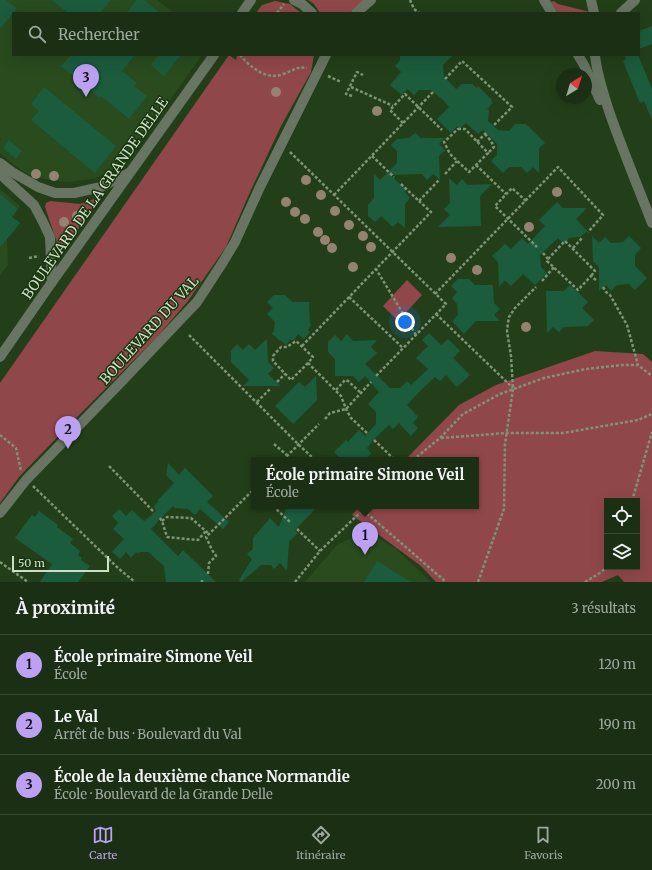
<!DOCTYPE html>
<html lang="fr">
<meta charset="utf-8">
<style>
body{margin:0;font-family:Merriweather,serif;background:#273b21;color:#f1f3f6}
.controls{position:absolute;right:12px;bottom:12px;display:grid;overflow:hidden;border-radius:0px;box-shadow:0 4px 16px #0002}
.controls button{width:36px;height:36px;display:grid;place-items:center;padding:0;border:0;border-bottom:1px solid #384a33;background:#1a2f13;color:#f1f3f6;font:20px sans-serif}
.compass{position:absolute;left:556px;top:68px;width:36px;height:36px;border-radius:50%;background:#1a2f13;box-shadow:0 4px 16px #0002;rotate:38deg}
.scale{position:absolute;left:12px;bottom:10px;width:97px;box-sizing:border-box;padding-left:4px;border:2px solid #cddec8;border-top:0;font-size:11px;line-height:14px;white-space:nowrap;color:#cddec8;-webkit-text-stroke:3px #19350f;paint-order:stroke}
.you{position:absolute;left:405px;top:322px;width:14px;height:14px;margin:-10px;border:3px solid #fff;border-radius:50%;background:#1a73e8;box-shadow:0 0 0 6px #1a73e833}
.badge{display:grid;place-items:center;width:26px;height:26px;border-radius:50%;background:#bca0f2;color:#111;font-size:13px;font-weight:700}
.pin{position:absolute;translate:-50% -33px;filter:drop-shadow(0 1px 2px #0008)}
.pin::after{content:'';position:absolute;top:21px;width:14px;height:12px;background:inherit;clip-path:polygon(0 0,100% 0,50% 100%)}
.popup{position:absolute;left:251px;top:457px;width:228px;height:52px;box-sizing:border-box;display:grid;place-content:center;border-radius:0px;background:#1a2f13;filter:drop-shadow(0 1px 3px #0005);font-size:13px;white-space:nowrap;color:#9fa9a0}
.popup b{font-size:15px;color:#f1f3f6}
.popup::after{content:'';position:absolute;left:50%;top:100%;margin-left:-8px;border:8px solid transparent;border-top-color:#1a2f13}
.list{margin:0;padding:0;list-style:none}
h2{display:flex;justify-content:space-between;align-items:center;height:52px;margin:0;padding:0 16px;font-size:17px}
h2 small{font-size:13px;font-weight:400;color:#9fa9a0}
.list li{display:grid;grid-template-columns:26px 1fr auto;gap:12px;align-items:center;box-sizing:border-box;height:60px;padding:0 16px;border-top:1px solid #384a33}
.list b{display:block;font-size:15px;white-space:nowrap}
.list p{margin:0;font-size:13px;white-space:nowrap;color:#9fa9a0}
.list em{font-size:13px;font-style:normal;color:#9fa9a0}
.icon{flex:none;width:22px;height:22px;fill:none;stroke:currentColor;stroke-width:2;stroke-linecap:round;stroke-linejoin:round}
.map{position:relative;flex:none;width:652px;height:582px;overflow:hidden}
.search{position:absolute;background:#1a2f13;box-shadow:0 4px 16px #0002;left:12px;right:12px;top:12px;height:44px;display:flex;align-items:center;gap:10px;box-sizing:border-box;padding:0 14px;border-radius:0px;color:#9fa9a0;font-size:15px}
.sheet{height:232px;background:#1a2f13}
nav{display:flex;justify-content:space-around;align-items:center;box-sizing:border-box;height:56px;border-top:1px solid #384a33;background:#1a2f13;font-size:11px;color:#9fa9a0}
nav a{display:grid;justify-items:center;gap:2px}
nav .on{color:#bca0f2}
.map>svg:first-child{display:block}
.built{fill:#294b1e}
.green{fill:#90474a;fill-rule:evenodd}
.building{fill:#1b5c3d}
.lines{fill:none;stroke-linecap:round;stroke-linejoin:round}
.path{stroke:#7e9477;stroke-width:2.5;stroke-dasharray:3 2;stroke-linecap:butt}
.minor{stroke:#687563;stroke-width:10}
.tree{fill:#958270}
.labels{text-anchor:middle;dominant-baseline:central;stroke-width:3;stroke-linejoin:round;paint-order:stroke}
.street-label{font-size:14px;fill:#cddec8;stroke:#19350f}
</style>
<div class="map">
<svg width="652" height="582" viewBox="0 0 652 582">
<rect width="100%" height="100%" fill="#233f19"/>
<g class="built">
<path d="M0,0h122l1,1 1,-1h33l17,13h-161v42h189l-68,95 -12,12 -13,10 -14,6 -9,2 -16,2 -17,-1 -23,-6 -7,-4 -6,-4 -17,-14v-12l1,-2 -1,-1z"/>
<path d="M0,189l20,17 -8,11 8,6 -13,16 1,26 -8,10z"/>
<path d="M365,537h9l7,3 15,9 35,33h-126l32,-37 14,-7z"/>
</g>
<g class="green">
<path d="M308,0h57l-16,13h-29l-6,-9z"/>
<path d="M275,1l15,3 11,9h-45l6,-8z"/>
<path d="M554,1l4,3 32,8v1h-32l-7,-11z"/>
<path d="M229,55l7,5 1,-5h77l-3,17 -30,54 -31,66 -24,55 -38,54 -32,37 -91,91 -46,48 -19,26v-120z"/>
<path d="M100,197l-37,54h-3l-15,-44 1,-4 4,-2 30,3z"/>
<path d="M407,280l15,15 -24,26 -15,-15z"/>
<path d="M595,351l48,3 9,8v220h-28l-6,-7 -16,7h-166l-15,-16 -69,-51 8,-9h116v-46h-71l54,-55 37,-20zM607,501h30v66h-30z"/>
</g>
<g class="building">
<path d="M0,0h6l11,8 -17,21z"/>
<path d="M52,0h59l-11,13h-32z"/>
<path d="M137,0h7l16,13h-34z"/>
<path d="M652,26v18l-13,5v-18z"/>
<path d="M71,55h64l-13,16 15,12 -3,3 13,10 -18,23 -28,-23 -1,2 -39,-32z"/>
<path d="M159,55h22l-17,21 -13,-11z"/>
<path d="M400,55h53l-10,10 1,12 12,12 6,-5h10l5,4 1,-2 14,14 -1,1 2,2 -6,6 2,1 -1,11 10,9 11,1 6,-7h11l19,19 -6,5v25l-6,-6 -6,6 -6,-6h-12l-6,6 -12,-12 6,-6v-11l-14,-14 -5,4 -12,-11 -6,6 -3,-3 -6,7 -14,-14 12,-12 -6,-7 -12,-10h-12l-5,5 -7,-6 -5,6 -12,-10 11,-13 -6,-6 5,-6z"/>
<path d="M625,55h13l14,34v31l-8,-19 -4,2 -17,-42 3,-2z"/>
<path d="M44,87l72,59 -21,27 -64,-53 8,-9 -8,-7z"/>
<path d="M415,133l6,5h24l-6,6 6,6 -6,6 1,24 -7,-6 -6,6 -5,-6 -32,1 15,13v4l5,6 -5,6v24l-7,-6 -5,5 -12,-11 -6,6 -7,-6v-11l6,-7v-24l6,6 17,-17v-12l-6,-6 6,-6 12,-1z"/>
<path d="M9,140l13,11 -6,8 -13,-11z"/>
<path d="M449,178l8,7 5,-6 6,6 24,-1 -12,12 1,30 -43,1 12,-12 -6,-6 6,-6z"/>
<path d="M0,194l18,15 -6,8 8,6 -20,25z"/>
<path d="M557,202l6,6h24l-11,11 11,12 -7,6 -11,1 -5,6 -6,-6 -18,17 1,12 6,6 -12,12 -12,-11 -12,12 -6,-6 -6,7 -1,-25 -6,-6 13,-12 6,5 11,-11 6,6 17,-18 -6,-6z"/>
<path d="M592,236l7,7 6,-6 6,6 12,-1 6,-6 12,12 -6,7v11l12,12 -12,12 -6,-6 -12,1 -6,6 -5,-6 -7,6v-24l-6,-6z"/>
<path d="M458,279h11l6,6h18l1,18 6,6 -6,6 6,6h-24l-12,13 -12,-13 6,-6 -1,-11 -5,-6 5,-6 -6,-6z"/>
<path d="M570,285l18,17 -6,6 12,12 -6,6 -24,1 -5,5 -6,-5 -6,6 -1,-42h18z"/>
<path d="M274,295h11l7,7h17l1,21 1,2 -3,5 2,2 -6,7 -6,-5 -4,6h-4l-4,5 -14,-11 2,-4 1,-8 -8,-8 6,-6 -6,-6z"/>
<path d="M429,333l12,12 7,-6 12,12 -7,7 17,17 -13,12 -11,-12 -6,6 -5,-4 -16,15 -12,13 11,12 -5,6 5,5 -7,8 -12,-13 -6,6 -4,-4 -18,17h1l-5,6 4,5 -5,7h-24l-8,-8 12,-12 2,2 11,-12 6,6 11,-12v-12l-8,-8 11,-12 -14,-16 -6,6 -6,-6h-18v-17l-7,-7v-10l7,-7 6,6 6,-7 6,7 24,-1 -6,7 6,6 -12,11 25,24h10l7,-7 4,4 17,-16 -12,-11 12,-12 -6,-6z"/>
<path d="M267,339l1,23 6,6 -6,6 13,12h-38l6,-6 -18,-18v-11l6,-7 6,6 6,-6 6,6z"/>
<path d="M316,376l1,24 -24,24 -18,-18 24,-24 6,5z"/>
<path d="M168,463l11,12 6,-7 28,28 -6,6 22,20 -6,7 -23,-20 -5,6 -7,-6 -13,-1 -2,-2 -16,16v1l-6,6 27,27 5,-6 33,32h-50l-2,-16 -16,-14h-8l-2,1 -2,-1 -5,6 -5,-6 -6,7 -8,-7 12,-13 -11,-10 5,-6 -6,-7 7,-7 7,7 6,-6 12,11 12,-10 -2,-5 4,-4v-2l16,-17 -8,-8z"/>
<path d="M287,506h31l-23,24 3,3 -9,9 -2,29 -7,-8 -6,6 -3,-4h-10l-20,17 -2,-2 13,-21 -5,-5 6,-5v-11l17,-20 9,9z"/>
<path d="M39,511l19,14 -1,2 16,12 -3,4 10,8 -2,4 4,3 -1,2 9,6 -12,16h-38l12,-18 -37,-26 17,-23 3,2z"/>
<path d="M377,561l34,21h-47z"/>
</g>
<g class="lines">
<g class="path">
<path d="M410,0l4,9 5,4"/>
<path d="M277,13l7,-9"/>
<path d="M240,55c10,12 27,26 43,19 10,-3 13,-8 24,-6"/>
<path d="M328,76l13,6"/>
<path d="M445,79l17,-18 50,46 -19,19"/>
<path d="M351,87l42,19"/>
<path d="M352,96l-6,-2 11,-22 6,3"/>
<path d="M403,123l-13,-13 15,-16 37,36"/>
<path d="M458,129h7l23,24 -19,19 -19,-18 -6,-12z"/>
<path d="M485,134l6,7 3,6 -6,6"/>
<path d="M477,142l9,-9"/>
<path d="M290,152l156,152 -70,72"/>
<path d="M372,156l22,21"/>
<path d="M476,165l30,29"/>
<path d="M445,174l12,-13"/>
<path d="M401,184l18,17 20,-21"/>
<path d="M334,195l99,-103"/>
<path d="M526,201l-14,-13 -17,18 42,41"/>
<path d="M573,248l9,-10"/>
<path d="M543,253l5,6 -1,2 31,29 13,-14 6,5"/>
<path d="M29,258l10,-2"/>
<path d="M548,259l17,-18 30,30 -4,5"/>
<path d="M542,281l12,-14"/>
<path d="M603,287l3,5 4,3 17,30 11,40"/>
<path d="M435,294l123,-127 45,48 -15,17"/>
<path d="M349,297l54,51"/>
<path d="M436,314l77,74"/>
<path d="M189,335l110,110 16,15"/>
<path d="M416,335l-40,-66 55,-57 -12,-11"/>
<path d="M302,346l74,-77"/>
<path d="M308,363l-17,17 -18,-19v-5l8,-9h6l9,-6 17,16 -5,6 33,33 5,13 5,9 16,15"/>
<path d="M277,382l8,-8"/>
<path d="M336,390l9,-10 3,1 13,12"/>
<path d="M257,402l13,-13"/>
<path d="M325,419l5,-6 16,-4 25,-27"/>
<path d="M0,435l16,13 5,23"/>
<path d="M441,438l66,-5h56l75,-13 14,-6"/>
<path d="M374,440l21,20"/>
<path d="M274,444l14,12"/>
<path d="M283,460l36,-36"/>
<path d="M413,460l27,-22 23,-24 37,-20 44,-16 42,-9 36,-4h16l14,11"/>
<path d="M109,466l45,46"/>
<path d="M33,486l86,83 16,13"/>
<path d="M632,501l20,-69"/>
<path d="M273,506l17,16"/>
<path d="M363,510l83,72"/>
<path d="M160,518l2,3 5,16 31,3 8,-9"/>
<path d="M162,521l5,-4 24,1 18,16"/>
<path d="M297,529l23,22"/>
<path d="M0,562l28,20"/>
<path d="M208,574l1,-11 7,-7 -4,-6 -6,-13 48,-48"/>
<path d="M202,582v-2"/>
<path d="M295,582l25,-31 47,-45"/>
<path d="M478,582l26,-73 1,-65 8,-55 -2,-33 -4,-25 1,-8 1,-6 6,-9 21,-21"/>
<path d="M585,582l15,-9 7,-6"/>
</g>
<g class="minor">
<path d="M294,0l8,4 10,9"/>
<path d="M544,0l8,13"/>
<path d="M591,0l3,13"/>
<path d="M242,13l9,-13"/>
<path d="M356,13l15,-13"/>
<path d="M621,13l14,-13"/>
<path d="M578,55l6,10 16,35"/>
<path d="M595,55c2,21 9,40 15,59 13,37 28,73 42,109"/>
<path d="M0,163l12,9 26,15 17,6h19l27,-6 28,-14"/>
<path d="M0,174l34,31 9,17 7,15 2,45"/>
<path d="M0,357l52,-75 162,-227"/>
<path d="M0,513l26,-33 97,-100 74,-78 26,-40 12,-20 24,-53 67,-134"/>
</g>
</g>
<g class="tree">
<circle cx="276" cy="92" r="5"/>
<circle cx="377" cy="111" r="5"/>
<circle cx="36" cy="174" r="5"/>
<circle cx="54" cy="176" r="5"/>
<circle cx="306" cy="180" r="5"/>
<circle cx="557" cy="192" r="5"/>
<circle cx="321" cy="195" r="5"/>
<circle cx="286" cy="202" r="5"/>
<circle cx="335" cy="211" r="5"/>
<circle cx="295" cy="212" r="5"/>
<circle cx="77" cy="216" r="5"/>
<circle cx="305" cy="219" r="5"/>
<circle cx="64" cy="222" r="5"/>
<circle cx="349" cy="225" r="5"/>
<circle cx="529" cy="227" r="5"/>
<circle cx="318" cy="232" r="5"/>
<circle cx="363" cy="236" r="5"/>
<circle cx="325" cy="240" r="5"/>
<circle cx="371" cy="247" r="5"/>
<circle cx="332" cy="248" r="5"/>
<circle cx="451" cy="258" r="5"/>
<circle cx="353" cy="267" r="5"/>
<circle cx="477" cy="270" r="5"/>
<circle cx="526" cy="327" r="5"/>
</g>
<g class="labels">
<g class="street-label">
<text transform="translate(95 198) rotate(-55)">BOULEVARD DE LA GRANDE DELLE</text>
<text transform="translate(149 330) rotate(-48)">BOULEVARD DU VAL</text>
</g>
</g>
</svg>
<div class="controls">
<button><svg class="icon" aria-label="locate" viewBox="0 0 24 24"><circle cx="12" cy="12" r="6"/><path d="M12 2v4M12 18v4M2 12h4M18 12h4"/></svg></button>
<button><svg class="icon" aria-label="layers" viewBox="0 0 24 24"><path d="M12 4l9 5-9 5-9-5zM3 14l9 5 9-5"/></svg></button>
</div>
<svg class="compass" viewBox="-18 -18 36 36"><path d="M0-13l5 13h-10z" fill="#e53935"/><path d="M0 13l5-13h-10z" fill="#9fa9a0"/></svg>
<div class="scale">50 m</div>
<div class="you"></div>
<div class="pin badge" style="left:365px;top:555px">1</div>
<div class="popup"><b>École primaire Simone Veil</b>École</div>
<div class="pin badge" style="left:68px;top:449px">2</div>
<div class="pin badge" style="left:86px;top:97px">3</div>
<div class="search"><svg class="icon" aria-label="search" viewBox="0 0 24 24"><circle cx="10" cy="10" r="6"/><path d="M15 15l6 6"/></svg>Rechercher</div>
</div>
<section class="sheet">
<h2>À proximité<small>3 résultats</small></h2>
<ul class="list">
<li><span class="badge">1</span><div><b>École primaire Simone Veil</b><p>École</p></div><em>120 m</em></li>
<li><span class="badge">2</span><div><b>Le Val</b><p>Arrêt de bus · Boulevard du Val</p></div><em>190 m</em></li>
<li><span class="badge">3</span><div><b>École de la deuxième chance Normandie</b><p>École · Boulevard de la Grande Delle</p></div><em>200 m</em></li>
</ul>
</section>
<nav>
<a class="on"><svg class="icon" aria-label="map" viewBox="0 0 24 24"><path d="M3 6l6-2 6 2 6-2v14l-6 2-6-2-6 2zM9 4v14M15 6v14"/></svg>Carte</a>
<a><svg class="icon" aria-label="directions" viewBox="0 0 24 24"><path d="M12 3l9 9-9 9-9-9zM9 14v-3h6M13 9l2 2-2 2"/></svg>Itinéraire</a>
<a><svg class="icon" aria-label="saved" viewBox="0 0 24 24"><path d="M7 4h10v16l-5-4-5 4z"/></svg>Favoris</a>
</nav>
